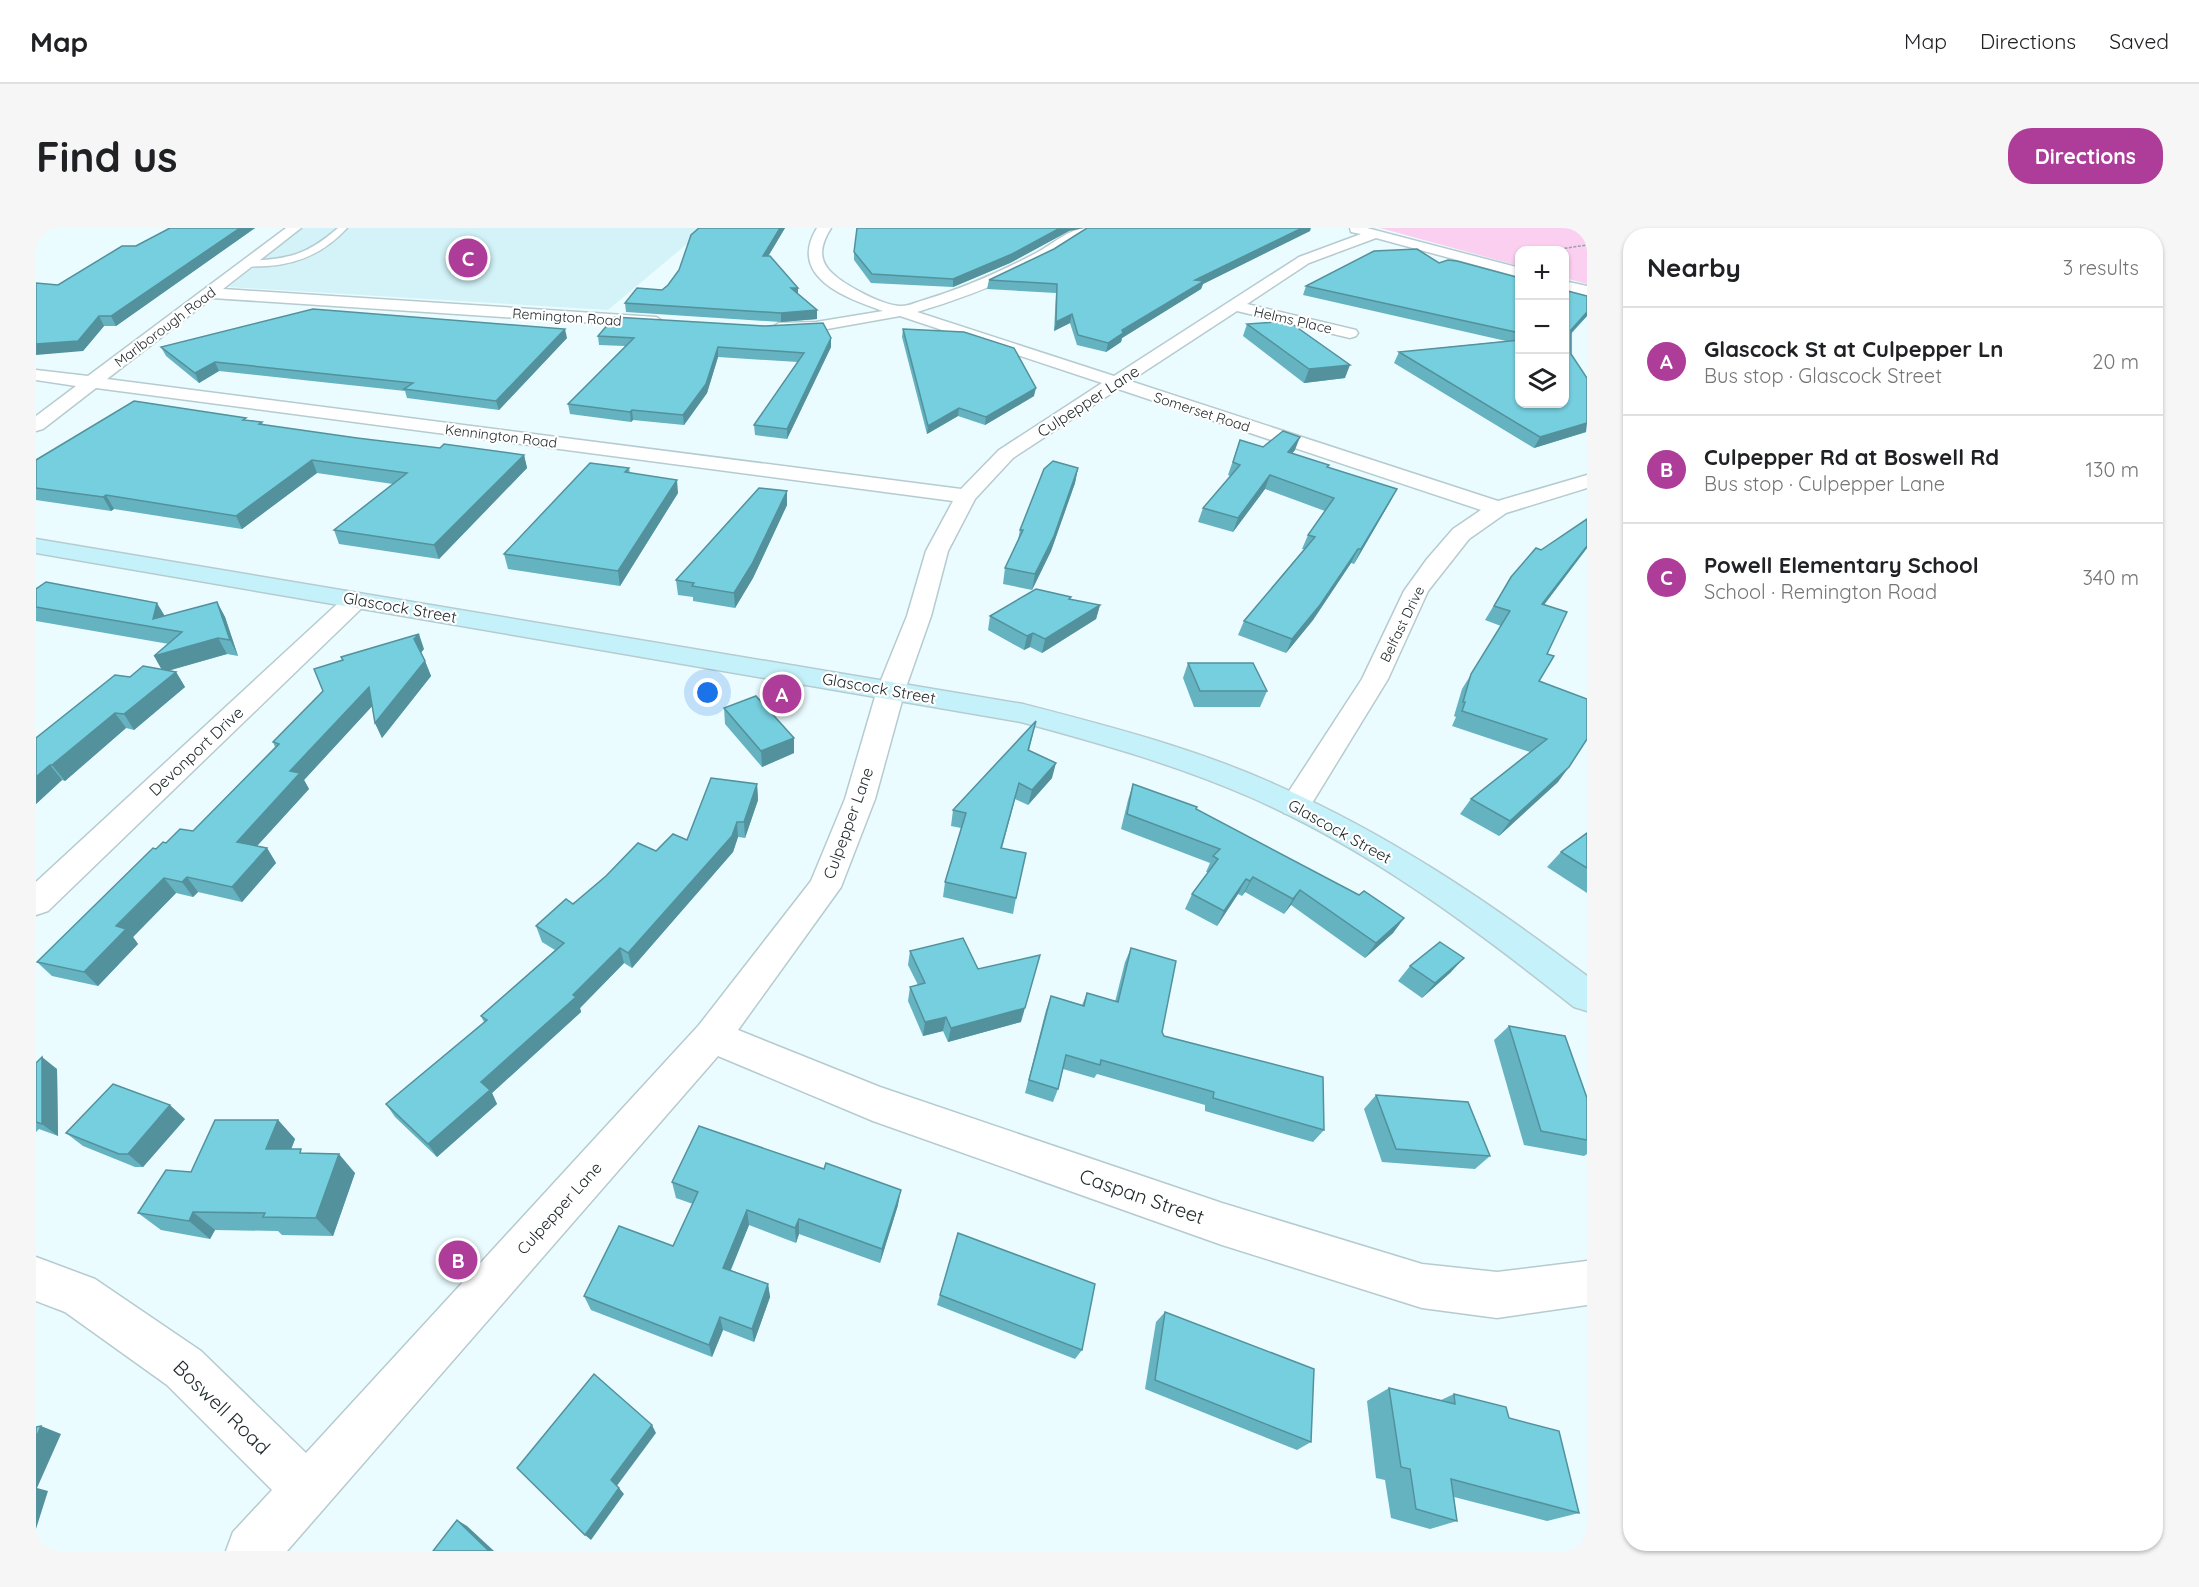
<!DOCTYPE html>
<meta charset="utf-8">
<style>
body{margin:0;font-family:Quicksand,sans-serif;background:#f6f6f6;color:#202124}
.controls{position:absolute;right:18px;top:18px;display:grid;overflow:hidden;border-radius:12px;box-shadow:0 2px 4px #0004}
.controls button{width:54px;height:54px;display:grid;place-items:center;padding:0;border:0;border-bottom:2px solid #e0e0e0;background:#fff;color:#202124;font:30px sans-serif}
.you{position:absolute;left:672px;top:465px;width:21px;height:21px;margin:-15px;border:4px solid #fff;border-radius:50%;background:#1a73e8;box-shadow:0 0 0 9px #1a73e833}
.badge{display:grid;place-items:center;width:39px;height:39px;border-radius:50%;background:#ae3d99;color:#fff;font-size:20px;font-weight:700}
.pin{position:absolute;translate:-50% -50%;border:3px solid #fff;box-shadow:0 2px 6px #0006}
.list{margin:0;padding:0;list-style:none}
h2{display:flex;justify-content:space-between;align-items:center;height:78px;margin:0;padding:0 24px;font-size:26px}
h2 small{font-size:20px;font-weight:400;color:#757577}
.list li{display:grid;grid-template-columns:39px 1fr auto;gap:18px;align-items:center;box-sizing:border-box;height:108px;padding:0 24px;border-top:2px solid #e0e0e0}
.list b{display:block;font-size:22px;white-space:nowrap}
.list p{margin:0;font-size:20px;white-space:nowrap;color:#757577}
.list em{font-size:20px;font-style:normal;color:#757577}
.icon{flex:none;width:33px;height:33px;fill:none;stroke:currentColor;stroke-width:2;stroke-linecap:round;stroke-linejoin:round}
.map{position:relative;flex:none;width:1551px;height:1323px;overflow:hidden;border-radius:24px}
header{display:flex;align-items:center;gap:36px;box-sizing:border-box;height:84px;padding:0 30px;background:#fff;border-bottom:2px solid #e0e0e0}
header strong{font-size:28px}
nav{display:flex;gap:33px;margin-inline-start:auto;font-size:21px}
.intro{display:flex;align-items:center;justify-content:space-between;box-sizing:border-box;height:144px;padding:0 36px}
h1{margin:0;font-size:42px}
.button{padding:15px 27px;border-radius:24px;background:#ae3d99;color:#fff;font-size:21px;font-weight:700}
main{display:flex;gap:36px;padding:0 36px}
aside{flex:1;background:#fff;border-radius:24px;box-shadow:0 2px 4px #0004}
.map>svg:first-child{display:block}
.built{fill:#d3f3f9}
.green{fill:#fbcfef}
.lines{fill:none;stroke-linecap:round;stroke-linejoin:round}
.lane-casing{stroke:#b6cbcf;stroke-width:3}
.street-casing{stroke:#b6cbcf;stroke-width:3}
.secondary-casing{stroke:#b6cbcf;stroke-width:3}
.path{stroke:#95a3a5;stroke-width:1.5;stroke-dasharray:3 1.5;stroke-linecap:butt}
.lane{fill:#fff;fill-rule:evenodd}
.street{fill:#fff;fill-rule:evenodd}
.secondary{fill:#c5f2fa;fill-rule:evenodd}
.wall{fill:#65b2c0}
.shaded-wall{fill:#53919c}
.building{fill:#76cfdf;stroke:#53919c;stroke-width:1.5}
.labels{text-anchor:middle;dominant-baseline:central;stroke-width:4.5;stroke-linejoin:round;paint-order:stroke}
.far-street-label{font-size:14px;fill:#222b2c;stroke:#fff}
.street-label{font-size:16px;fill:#222b2c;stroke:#fff}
.near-street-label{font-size:20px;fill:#222b2c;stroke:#fff}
</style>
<header>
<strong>Map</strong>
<nav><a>Map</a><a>Directions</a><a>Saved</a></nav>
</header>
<div class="intro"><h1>Find us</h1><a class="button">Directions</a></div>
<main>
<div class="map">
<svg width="1551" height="1323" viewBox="0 0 1551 1323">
<rect width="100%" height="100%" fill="#eafcff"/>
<path class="built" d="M265,0h405l-98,82 -379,-23z"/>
<path class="green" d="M1344,0h207v56l-22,-6 -1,-28h-44l-1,16z"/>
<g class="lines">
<defs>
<path id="lane" d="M302,0h9c-22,24 -48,36 -80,38 -8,0 -17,2 -24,-2l5,-3c41,-2 59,-6 90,-33z"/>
<g id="street">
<path d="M250,0h15l-78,61 433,28 8,5 -8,5 -444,-29 -105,81 854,110 38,-39 103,-67 -202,-67 -84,15h-43l-2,-3 8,-5 37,-1 67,-11c-37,-13 -96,-34 -66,-83h14c-10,16 -14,31 1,45 12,12 53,34 70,33 7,0 15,-4 22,-6 40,-12 78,-29 114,-48 20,-11 30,-24 54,-24 -6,7 -15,11 -23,17 -46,31 -99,51 -152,67l197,64 185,-119 62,-23 -10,-2 -1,-4h17l153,40v9l-144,-39 -67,25 -62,41 109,26 2,3 -2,3 -6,2 -113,-27 -107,70 368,120 89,-26v13l-81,25 -37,26 -41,52 -40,88 -82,134 -11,3 -11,-3 -4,-8 82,-126 42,-88 23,-32 26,-30 28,-19 -363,-121 -105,69 -38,41 -27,52 -17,65 -26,74 -30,109 -34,88 -103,143 142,57 342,116 200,61 75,8 90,-11v44l-90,13 -75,-10 -200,-63 -349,-124 -155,-65 -431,495h-61l7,-19 39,-42 -105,-105 -102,-73 -29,-11v-44l59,22 106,72 105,102 393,-428 112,-144 34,-82 32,-109 30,-74 19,-65 27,-50 -857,-113 -53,41 -7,2v-15l40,-30 -40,-6v-10l52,6z"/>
<path d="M1528,53l23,5v10l-23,-6z"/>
<path d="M320,365l9,2 3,5 -3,5 -317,306 -12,4v-33l311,-287z"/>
</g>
<path id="secondary" d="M0,311l987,165c85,22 171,44 251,80 113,49 215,118 313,192v35l-13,-4c-101,-80 -205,-158 -324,-210 -73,-32 -151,-54 -229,-75l-985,-169z"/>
</defs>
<use href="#lane" class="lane-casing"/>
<use href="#street" class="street-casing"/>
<use href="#secondary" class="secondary-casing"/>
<path class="path" d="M1488,20l36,1 27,-4"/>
<use href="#lane" class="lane"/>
<use href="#street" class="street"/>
<use href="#secondary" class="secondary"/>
</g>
<g class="wall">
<path d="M134,0h85l-139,98h-12l-21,25 -25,-66z"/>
<path d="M663,0h86l-17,28 30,32v6l19,16v9l-36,3 -155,-10 -1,-9 37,-13 6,-5 11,-15z"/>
<path d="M1033,3l-59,32 -57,24 -82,-4 -17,-23v-8z"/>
<path d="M1274,3l-107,53 -2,5 -79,49 -1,4 -15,10 -29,-7 -7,-22 -16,8 2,-38 -69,-4 2,-9 65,-31z"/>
<path d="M1403,35l81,15v126l44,-114 23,6v20l-16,18v20l16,24 -1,54 -52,16 -140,-85 5,-11 107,-11 -203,-46 3,-9z"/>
<path d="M1211,96l98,54 -41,5 -61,-47z"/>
<path d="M867,101l131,67 -49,29 -27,-9 -31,18 -25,-97z"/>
<path d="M562,108l233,11 -44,92 -32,-4 -1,-10 44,-63 -80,-5 -11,36 -23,32 -51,-5 -2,2 -61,-8 -2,-10 57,-58 -26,-1z"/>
<path d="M531,110l-68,72 -92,-12 -2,-7 -186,-20 -20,12 -33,-27 -5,-9z"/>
<path d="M212,193l14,1 1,3 94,13 83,10 84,7 3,13 -88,91 -100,-15 -5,-14 59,-46 -76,-11 -75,56 -128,-20 -3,2 -75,-11v-40z"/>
<path d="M1204,212l23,7 32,3 -3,3 37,12 -1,2 69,22 -7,13 -36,62 -3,-1 -38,57 -27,33 -48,-18 6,-14 60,-72h-2l6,-14 17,-24 -60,-22 -32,43 -35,-10 5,-14 27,-32 -2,-1z"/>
<path d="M593,240l1,5 48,20 -58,93 -112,-17 -4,-15z"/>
<path d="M1042,240l-3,15 -24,68 -19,39 -29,-6 2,-16 13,-28 2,-10z"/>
<path d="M751,263v14l-34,73 -18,30 -42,-7v-4l-15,-2 -2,-15z"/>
<path d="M1551,291v29l-43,57 3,49 -8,27 19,101 -59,54 -39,-22 11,-15 59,-47 -78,-26 4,-9 -2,-1 8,-27 39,-63 -16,-6 26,-43 30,-27z"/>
<path d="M0,361l129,27 52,-14 8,15 13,39 -11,-2 -59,17 8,1 9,15 -51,43 -8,-2 -61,53 -3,-1 -26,24v-66l94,-61 32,-8 7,-25 -133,-23z"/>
<path d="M1034,372l30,5 -4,14 -54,34 -12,-6 -6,3 -36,-20 2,-14z"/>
<path d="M388,421l-3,3 4,9 6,15 -49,62 -7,-15 -3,-17 -68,74 5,9 -52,57 10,2 9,15 -34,39 -44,-10 -5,5 -17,-4 -43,44 5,7 -40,42 -46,-10 -15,-14 119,-113 10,-6 27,-12 82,-84 -2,-5z"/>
<path d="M1152,435l79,28 -7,16h-66l-11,-29z"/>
<path d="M688,480l70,30v15l-32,14 -37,-43z"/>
<path d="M1000,493l-7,30 23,27 -24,27 -13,-6 -13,49 14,50 -3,16 -70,-17 2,-15 16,-54 -10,-2 2,-16z"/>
<path d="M721,556l1,16 -13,38 -7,-1 -5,15 -101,116 -8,-5 -44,45 1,4 -89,81 5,11 -60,53 -42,-40 -9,-13 98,-82 -3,-6 74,-66 -13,-8 -6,-16 120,-75 31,-11z"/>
<path d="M1097,556l63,26 163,85 45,23 -11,15 -28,25 -74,-53 -7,9 -39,-22 -3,4 -4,-2 -21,32 -32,-17 7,-15 16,-22h-2l4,-9 -89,-34 7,-29z"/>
<path d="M1551,605v60l-40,-26 14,-15z"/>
<path d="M1095,720l33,88 160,94 -11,12 -108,-31v-6l-108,-31 -3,4 -31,-9 -5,20 -5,13 -28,-9 21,-83 5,-14 31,9 5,-12 28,9 10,-40z"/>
<path d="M874,723l68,18 43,53 -73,20 -5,-11 -20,5 -15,-35 2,-14 8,-2 -10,-20z"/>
<path d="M1374,738l41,6 -29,26 -24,-17z"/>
<path d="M1473,798l78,72v56l-3,2 -60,-11 -30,-105z"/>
<path d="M0,835l21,6 1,67 -19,-7 -3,3z"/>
<path d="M1340,867l114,61 -15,13 -93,-7 -18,-53z"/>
<path d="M149,891l-42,48h-8l-52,-21 -17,-13z"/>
<path d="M242,892l17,19 -4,10 64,24 -22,63 -51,-1 -4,-4 -63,-1 -5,9 -49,-9 -23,-17 53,-41z"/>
<path d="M636,954l226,23 -18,58 -81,-29 -3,9 -47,-18 -18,45 37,14 2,13 -16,45 -31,-12 -11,27 -121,-47 -7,-14 89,-50 20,-42 -17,-6z"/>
<path d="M922,1005l124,117 -7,9 -138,-54z"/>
<path d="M1129,1084l146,130 -14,8 -152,-61 11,-67z"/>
<path d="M1353,1160l52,12 13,-6 55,24 70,95 -32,8 -93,-24 3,24 -27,8 -39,-11 -6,-38 -9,-2 -9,-77z"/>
</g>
<g class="shaded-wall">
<path d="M204,0h15l-139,98 -5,-10z"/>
<path d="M744,0h5l-22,37v-9z"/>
<path d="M1024,0h24l-15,3 -59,32 -57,24v-8z"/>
<path d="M1266,0h9l-1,3 -107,53 -2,5 -79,49 -1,4 -15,10 2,-9 14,-13 73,-50z"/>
<path d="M755,60h7v8z"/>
<path d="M781,82v9l-36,3v-9z"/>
<path d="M1551,84v4l-22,23 6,-9z"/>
<path d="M1036,86l-2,9 -16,8 2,-9z"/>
<path d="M63,88l5,10 -21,25 -47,4v-11z"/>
<path d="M529,101l2,9 -68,72 -3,-9z"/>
<path d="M795,110v9l-44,92v-10z"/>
<path d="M682,119v10l-11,36 -23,32 -1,-10z"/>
<path d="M179,134l4,9 -20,12 -4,-10z"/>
<path d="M1314,137l-5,13 -41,5 5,-14z"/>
<path d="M1000,160l-2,8 -49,29 1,-8z"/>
<path d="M923,180l-1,8 -31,18 1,-8z"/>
<path d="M596,182l1,10 -2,2 -1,-10z"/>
<path d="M1551,195l-1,9 -52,16 6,-11z"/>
<path d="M1264,209l-5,13 -12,15 5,-13z"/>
<path d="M488,227l3,13 -88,91 -5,-14z"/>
<path d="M276,232l5,13 -75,56 -6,-13z"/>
<path d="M1042,240l-3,15 -24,68 -19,39 3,-16z"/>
<path d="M1234,247l-5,14 -32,43 5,-14z"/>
<path d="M641,252l1,13 -58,93 -2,-15z"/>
<path d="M1361,261l-7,13 -36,62 7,-15z"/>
<path d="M751,263v14l-34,73 -18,30 -1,-15z"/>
<path d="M70,267l8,14 -3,2 -8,-14z"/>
<path d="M1551,318v2l-54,71 9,-15z"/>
<path d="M1322,321l-7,14 -38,57 -27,33 6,-14z"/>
<path d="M181,374l8,15 13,39 -8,-16z"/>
<path d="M121,375l9,15 -13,1z"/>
<path d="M1064,377l-4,14 -54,34 3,-14z"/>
<path d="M997,405l-3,14 -6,3 3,-14z"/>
<path d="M383,406l5,15 -4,5 -6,-15z"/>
<path d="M182,410l9,16 -64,18 -9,-16z"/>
<path d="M389,433l6,15 -49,62 -7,-15z"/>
<path d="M140,444l9,15 -51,43 -10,-16z"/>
<path d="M333,459l7,15 -72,78 5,9 -62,68 -10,-15 53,-71z"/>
<path d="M79,485l11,15 -61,53 -13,-16z"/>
<path d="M758,510v15l-32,14 -1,-16z"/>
<path d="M1020,535l-4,15 -24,27 4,-15z"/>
<path d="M14,537l12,15 -26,24v-27z"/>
<path d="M1533,539l-11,15 -59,54 11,-15z"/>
<path d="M721,556l1,16 -13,38 -1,-16z"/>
<path d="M701,594l1,15 -5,15 -101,116 -4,-15z"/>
<path d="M231,620l9,15 -34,39 -10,-15z"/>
<path d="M151,649l11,15 -5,5 -11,-15z"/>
<path d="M1217,649l-8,15 -3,4 8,-15z"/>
<path d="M128,650l12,15 -43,44 5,7 -40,42 -14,-14 32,-46z"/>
<path d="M1210,651l-8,15 -21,32 7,-15z"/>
<path d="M1264,662l-9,15 -7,9 9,-15z"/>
<path d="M1368,690l-11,15 -28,25 11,-15z"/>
<path d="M584,720l4,15 -44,45 1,4 -89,81 5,11 -60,53 -9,-13 53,-62 92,-87z"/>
<path d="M1428,730l-13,14 -29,26 13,-15z"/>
<path d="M989,780l-4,14 -73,20 3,-14z"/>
<path d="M910,789l-3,14 -20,5 2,-14z"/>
<path d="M6,829l15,12 1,67 -16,-12z"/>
<path d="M134,877l15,14 -42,48 -15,-13z"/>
<path d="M242,892l17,19 -11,29 -18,-19z"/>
<path d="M303,926l16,19 -22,63 -17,-18z"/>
<path d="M865,962l-3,15 -18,58 2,-14z"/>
<path d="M711,982l2,15 -23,56 -3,-13z"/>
<path d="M157,984l22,18 -5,9 -21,-18z"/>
<path d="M763,991v15l-3,9 -1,-15z"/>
<path d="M732,1056l2,13 -16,45 -2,-13z"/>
<path d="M684,1089l3,13 -11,27 -3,-12z"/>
<path d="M616,1197l4,8 -40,54 -5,-7z"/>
<path d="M5,1198l20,8 -24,54 11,3 -12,38v-91z"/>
<path d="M583,1260l5,6 -33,46 -6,-5z"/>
<path d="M421,1292l10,6 27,25h-5z"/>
<path d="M0,1312l4,1 -3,10h-1z"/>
</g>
<g class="building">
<path d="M134,0h70l-129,88h-12l-21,25 -42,3v-61l22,2 64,-39h14z"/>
<path d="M663,0h81l-17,28h7l28,32h-7l26,22 -36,3 -156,-10 12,-15 25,2 6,-5 11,-15 12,-35z"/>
<path d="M821,0h203l-48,26 -59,25 -81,-5 -18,-22z"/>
<path d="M1051,0h215l-107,52 9,1 -82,49 1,3 -15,10 -30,-8 -6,-21 -16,8 1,-38 -68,-4 65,-31z"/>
<path d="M1381,21l22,14 9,-3 9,1 63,17v55l-214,-47 68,-35z"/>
<path d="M1528,62l23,6v16l-16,18v24l16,24v45l-47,14 -141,-85 121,-12v64h44z"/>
<path d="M277,81l252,20 -69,72 -92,-12 9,-6 -198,-21 -20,11 -34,-26z"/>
<path d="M578,89l151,9 58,-3 8,15 -44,91 -33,-4 50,-72 -86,-6 -12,37 -23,31 -51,-5 -2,2 -62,-8 66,-66 -36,-2z"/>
<path d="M1252,93l62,44 -41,4 -62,-45z"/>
<path d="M867,101l61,3 50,16 22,40 -50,29 -27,-9 -31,18z"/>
<path d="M98,173l112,17 -3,2 19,2 -3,2 98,14 83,10 4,-4 80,11 -90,90 -100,-15 73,-57 -95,-13 -76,56 -130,-21 -3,2 -67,-9v-28z"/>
<path d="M1247,203l17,6 -12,15 41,13 -2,2 70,22 -36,60h-3l-38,56 -28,34 -48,-18 71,-84 -7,-2 26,-37 -64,-23 -32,43 -35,-10 37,-43 -7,-3 7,-22 23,7z"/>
<path d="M1017,233l25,7 -24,68 -19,38 -30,-6 18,-38h-3l24,-61z"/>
<path d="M554,235l39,5 -4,4 52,8 -59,91 -114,-17z"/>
<path d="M723,260l28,3 -35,73 -18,29 -42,-7 2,-3 -18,-3z"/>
<path d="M1551,291v27l-45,58 25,8 -20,42 7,2 -15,25 48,18v40l-18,28 -59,54 -39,-22 76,-60 -85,-28 3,-9h-2l8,-28 39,-63 -16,-5 17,-29 25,-29 5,2z"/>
<path d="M10,354l111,21 -4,16 64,-17 13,38 -12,-2 -64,18 28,-24 -146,-25v-18z"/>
<path d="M1000,361l35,8 -2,2 31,6 -55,34 -12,-6 -6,3 -37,-20z"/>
<path d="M383,406l-5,5 11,22 -50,62 -6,-36 -79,84 10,2 -63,69 30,6 -35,39 -45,-10 -5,5 -18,-4 -48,48 10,3 -42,43 -47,-10 116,-114 3,1 7,-7 3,1 14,-14 13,2 86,-87 -6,-2 50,-51 -9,-22 29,-9 -2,-3z"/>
<path d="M1152,435h65l14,28h-67z"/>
<path d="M107,438l33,6 -52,42 -9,-1 -63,52h-2l-14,12v-39l79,-63 15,2z"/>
<path d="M720,468l38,42 -33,13 -37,-43z"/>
<path d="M1000,493l-8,29 28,13 -24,27 -13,-7 -18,65 25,5 -10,45 -71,-16 21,-69 -13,-3z"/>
<path d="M675,550l46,6 -13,38h-7l-5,14 -104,117 -8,-5 -47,47 3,2 -95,85 9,8 -62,54 -42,-40 101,-84 -6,-4 83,-73 -28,-17 30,-27 7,5 33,-28 32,-33 18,8 17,-17 14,6z"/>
<path d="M1097,556l64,23 -1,2 163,86 5,-4 40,27 -28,25 -76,-53 -7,9 -40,-22 -3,4 -4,-2 -22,32 -32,-17 26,-35 -5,-3 7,-7 -93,-35z"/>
<path d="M1551,605v35l-26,-16z"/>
<path d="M927,710l15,31 62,-14 -15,53 -74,20 -5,-11 -21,5 -15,-35 15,-4 -15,-32z"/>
<path d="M1404,714l24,16 -29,25 -25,-17z"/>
<path d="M1095,720l45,13 -14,71 2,4 159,41 1,53 -111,-32 1,-6 -113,-32 -1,5 -34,-10 -8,34 -29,-9 22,-84 33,10 3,-13 31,9z"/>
<path d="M1473,798l56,10 22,62v42l-46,-9z"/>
<path d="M6,829v67l-6,-2v-59z"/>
<path d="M77,856l57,21 -42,49h-9l-53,-21z"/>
<path d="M1340,867l92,7 22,54 -94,-7z"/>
<path d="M179,892h63l-12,29h35l-1,4 39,1 -23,64 -53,-1 2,-4 -72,-1 -4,9 -51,-8 28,-43 25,2z"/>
<path d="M663,898l125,43 2,-6 75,27 -19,59 -83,-30 -4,9 -48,-18 -24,58 45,16 -16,45 -32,-12 -11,28 -125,-49 35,-70 54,20 25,-54 -26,-10z"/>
<path d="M922,1005l137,51 -13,66 -142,-55z"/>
<path d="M1129,1084l149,57 -3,73 -156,-62z"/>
<path d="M558,1146l58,51 -41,55 8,8 -34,47 -68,-67z"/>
<path d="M1353,1160l66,16 -1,-10 52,13 3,11 50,13 20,82 -128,-34 6,42 -41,-12 -6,-40 -9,-2z"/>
<path d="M5,1198l-5,12v-11z"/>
<path d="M421,1292l32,31h-56z"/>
</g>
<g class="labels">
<g class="far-street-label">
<text transform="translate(531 89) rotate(4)">Remington Road</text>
<text transform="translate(1257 92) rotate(13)">Helms Place</text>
<text transform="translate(129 99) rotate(-37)">Marlborough Road</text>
<text transform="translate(1166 184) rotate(18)">Somerset Road</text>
<text transform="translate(465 208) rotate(7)">Kennington Road</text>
<text transform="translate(1366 396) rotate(-64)">Belfast Drive</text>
</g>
<g class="street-label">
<text transform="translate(1052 173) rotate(-33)">Culpepper Lane</text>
<text transform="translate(364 379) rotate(10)">Glascock Street</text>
<text transform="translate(843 460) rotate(10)">Glascock Street</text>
<text transform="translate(160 523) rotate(-43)">Devonport Drive</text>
<text transform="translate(812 595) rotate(-70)">Culpepper Lane</text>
<text transform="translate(1304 603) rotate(29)">Glascock Street</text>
<text transform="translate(523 980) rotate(-48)">Culpepper Lane</text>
</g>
<g class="near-street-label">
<text transform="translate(1106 968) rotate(19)">Caspan Street</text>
<text transform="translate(186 1179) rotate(44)">Boswell Road</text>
</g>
</g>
</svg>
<div class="controls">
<button>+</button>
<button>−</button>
<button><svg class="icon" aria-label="layers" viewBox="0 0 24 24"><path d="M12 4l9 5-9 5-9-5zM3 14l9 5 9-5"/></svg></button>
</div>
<div class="you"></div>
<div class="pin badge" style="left:746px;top:466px">A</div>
<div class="pin badge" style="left:422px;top:1032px">B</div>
<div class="pin badge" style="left:432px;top:30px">C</div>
</div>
<aside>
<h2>Nearby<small>3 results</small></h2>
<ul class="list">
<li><span class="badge">A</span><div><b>Glascock St at Culpepper Ln</b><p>Bus stop · Glascock Street</p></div><em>20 m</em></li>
<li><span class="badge">B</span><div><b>Culpepper Rd at Boswell Rd</b><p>Bus stop · Culpepper Lane</p></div><em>130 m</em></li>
<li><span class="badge">C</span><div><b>Powell Elementary School</b><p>School · Remington Road</p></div><em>340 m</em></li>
</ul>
</aside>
</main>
